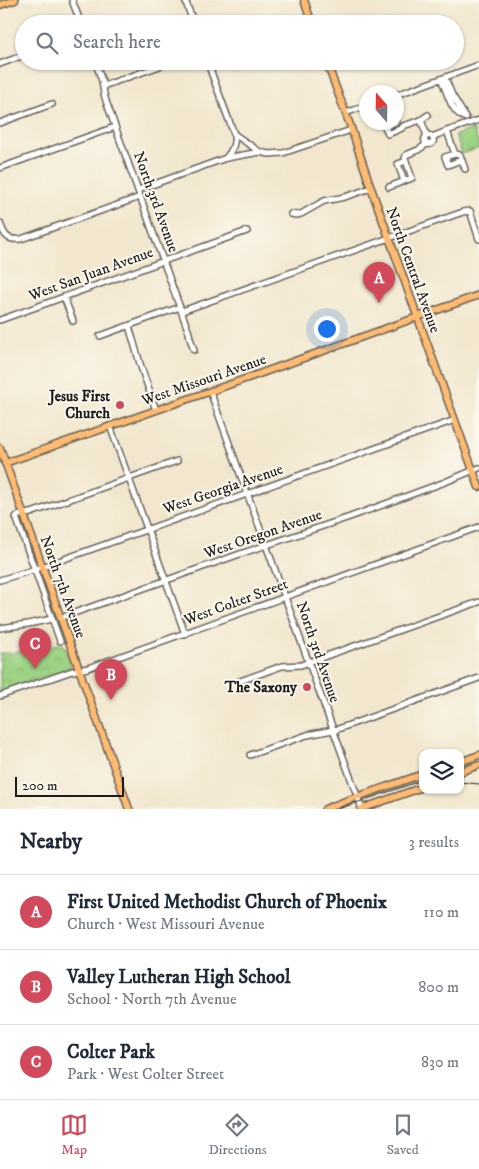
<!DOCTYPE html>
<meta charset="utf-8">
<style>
body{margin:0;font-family:"IM FELL DW Pica",serif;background:#f2f2f3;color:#1f2937}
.controls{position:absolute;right:15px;bottom:15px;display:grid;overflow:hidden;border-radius:10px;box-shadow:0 1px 4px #0004}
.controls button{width:45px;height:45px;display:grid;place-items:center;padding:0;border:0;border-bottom:1px solid #e0e1e3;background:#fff;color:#1f2937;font:25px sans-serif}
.compass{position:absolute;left:359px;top:85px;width:45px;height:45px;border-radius:50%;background:#fff;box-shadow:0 1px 4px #0004;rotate:340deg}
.scale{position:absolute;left:15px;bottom:12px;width:109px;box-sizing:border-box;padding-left:5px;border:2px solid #1c1c1c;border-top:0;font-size:14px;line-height:18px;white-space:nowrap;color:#1c1c1c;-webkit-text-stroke:4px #fbf7ec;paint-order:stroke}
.you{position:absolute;left:326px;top:328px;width:18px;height:18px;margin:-12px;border:4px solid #fff;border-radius:50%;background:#1a73e8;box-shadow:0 0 0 8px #1a73e833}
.badge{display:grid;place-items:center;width:32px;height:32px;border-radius:50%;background:#d1495b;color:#fff;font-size:16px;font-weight:700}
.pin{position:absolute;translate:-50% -41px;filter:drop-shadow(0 1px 2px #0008)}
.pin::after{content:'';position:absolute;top:26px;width:18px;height:15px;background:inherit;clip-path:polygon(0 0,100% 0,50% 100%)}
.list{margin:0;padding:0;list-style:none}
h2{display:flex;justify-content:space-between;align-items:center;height:65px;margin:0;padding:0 20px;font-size:21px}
h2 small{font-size:16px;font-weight:400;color:#747a83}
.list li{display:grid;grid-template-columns:32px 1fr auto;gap:15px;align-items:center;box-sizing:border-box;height:75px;padding:0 20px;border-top:1px solid #e0e1e3}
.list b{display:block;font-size:19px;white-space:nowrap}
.list p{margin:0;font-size:16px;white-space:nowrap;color:#747a83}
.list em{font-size:16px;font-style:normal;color:#747a83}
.icon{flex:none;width:28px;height:28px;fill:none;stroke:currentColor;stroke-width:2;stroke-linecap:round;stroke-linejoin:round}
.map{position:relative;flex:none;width:479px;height:809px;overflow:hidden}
.search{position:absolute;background:#fff;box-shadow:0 1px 4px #0004;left:15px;right:15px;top:15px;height:55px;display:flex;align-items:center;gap:12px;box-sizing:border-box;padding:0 18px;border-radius:28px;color:#747a83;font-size:19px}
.sheet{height:290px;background:#fff}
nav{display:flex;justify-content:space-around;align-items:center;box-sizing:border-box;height:70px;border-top:1px solid #e0e1e3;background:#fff;font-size:14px;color:#747a83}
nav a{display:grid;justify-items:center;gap:2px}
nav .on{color:#d1495b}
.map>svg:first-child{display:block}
.park{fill:url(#park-crowns);stroke:#5c7850}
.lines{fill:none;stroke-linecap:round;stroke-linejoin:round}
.minor-casing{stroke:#67635a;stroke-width:8}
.major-casing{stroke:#67635a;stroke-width:9}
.minor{stroke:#fff;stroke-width:5}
.major{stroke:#ffbb71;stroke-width:6}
.tram{stroke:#1c1c1c;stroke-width:1}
.poi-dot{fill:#d1495b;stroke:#fbf7ec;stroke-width:2}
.labels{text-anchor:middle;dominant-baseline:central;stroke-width:4;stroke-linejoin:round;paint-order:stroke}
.street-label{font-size:15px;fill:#1c1c1c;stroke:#fbf7ec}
.poi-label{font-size:15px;font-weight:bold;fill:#1c1c1c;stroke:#fbf7ec;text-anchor:end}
</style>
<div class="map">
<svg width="479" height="809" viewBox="0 0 479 809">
<defs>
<pattern id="park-crowns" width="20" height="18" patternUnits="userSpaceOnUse" patternTransform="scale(1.25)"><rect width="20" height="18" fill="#9dd384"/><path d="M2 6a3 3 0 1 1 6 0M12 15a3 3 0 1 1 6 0" fill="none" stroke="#87b571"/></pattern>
</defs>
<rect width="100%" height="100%" fill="#fbf7ec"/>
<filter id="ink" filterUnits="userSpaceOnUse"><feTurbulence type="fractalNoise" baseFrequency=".02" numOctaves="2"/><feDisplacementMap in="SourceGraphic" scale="10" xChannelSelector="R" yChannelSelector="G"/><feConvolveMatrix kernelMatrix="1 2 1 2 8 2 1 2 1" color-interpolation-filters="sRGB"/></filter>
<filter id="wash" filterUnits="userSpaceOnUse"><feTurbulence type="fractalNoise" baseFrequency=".0096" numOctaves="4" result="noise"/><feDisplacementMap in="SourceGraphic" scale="20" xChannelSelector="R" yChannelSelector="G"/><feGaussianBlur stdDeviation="1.12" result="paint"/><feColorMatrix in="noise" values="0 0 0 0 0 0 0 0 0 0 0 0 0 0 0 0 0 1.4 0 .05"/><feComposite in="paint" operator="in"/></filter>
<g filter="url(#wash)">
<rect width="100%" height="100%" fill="#f2e7ce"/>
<g class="park">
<path d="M473,129l6,16v3l-17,6 -7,-19z"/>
<path d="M58,644l6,1 7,20v3l-71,25v-40h12z"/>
</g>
</g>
<g filter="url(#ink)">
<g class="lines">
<defs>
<g id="minor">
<path d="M72,0l9,24"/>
<path d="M185,0l9,24"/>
<path d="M95,61l7,20 2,13 2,7 83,232 1,5 4,12"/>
<path d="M207,61l27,73 26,18"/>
<path d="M0,64l24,-9"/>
<path d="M441,79c7,13 9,34 25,39l-14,-23 -7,-17"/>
<path d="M103,86l71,-25"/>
<path d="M396,95l83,-30"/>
<path d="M345,113l21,-7"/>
<path d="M396,122l-11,5 3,7 14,-6 1,-2 18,-6"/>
<path d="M0,123l52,-19"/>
<path d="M447,131l8,23 -10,3 3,8 10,-4 3,-2"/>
<circle cx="429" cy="140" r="4.5"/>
<path d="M427,136l-6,-16 7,-5"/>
<path d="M432,137l15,-6 32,-11"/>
<path d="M455,154l5,1 5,14"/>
<path d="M226,158c6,-7 10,-14 8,-23"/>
<path d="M0,168l115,-41"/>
<path d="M404,181l-6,-17 8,-3"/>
<path d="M389,187l23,-9 -7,-20 1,-3 12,-5 9,-6"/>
<path d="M138,190l88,-32 34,-6 9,2 14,-1 68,-23"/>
<path d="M291,214l5,1 5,-1 23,-13 21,-4 26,-9"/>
<path d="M0,223c4,12 7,18 21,16l119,-42"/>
<path d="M64,297l9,24"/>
<path d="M182,311l281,-99 7,-1 9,28"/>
<path d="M0,320l247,-89"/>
<path d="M129,326l12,41 15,43"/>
<path d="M100,336l80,-29"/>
<path d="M210,391l152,418"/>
<path d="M110,426l75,208"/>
<path d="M0,580l36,-11 419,-149"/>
<path d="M60,618l180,-64 110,-37 95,-35 34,-14"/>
<path d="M0,628l28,-4 24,-5"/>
<path d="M60,641l-44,-124c3,-3 11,-3 15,-4l146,-52"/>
<path d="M240,681l42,-15 19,-1 8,-3 170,-60"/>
<path d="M0,696l72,-25 16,-3 391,-141"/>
<path d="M250,755l57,-20 31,-6 141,-51"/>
</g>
<g id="major">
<path d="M304,0l8,24"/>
<path d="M0,5l15,-5"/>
<path d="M326,61l24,64 21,63 108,299"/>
<path d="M0,448l129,361"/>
<path d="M5,463l226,-79 248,-89"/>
<path d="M460,762l19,-7"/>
<path d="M460,772l19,-7"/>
<path d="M325,809l26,-10 72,-25"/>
<path d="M361,809l62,-22"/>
</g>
</defs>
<use href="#minor" class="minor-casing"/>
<use href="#major" class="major-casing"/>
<use href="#minor" class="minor"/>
<use href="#major" class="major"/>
<g class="tram">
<path d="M460,782l19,2"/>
<path d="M338,809l85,-29"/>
</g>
</g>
</g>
<g class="poi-dot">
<circle cx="120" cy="405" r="5"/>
<circle cx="307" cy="687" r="5"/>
</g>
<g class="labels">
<g class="street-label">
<text transform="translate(156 202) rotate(70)">North 3rd Avenue</text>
<text transform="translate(413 270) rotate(70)">North Central Avenue</text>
<text transform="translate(91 274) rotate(-20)">West San Juan Avenue</text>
<text transform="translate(204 380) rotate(-19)">West Missouri Avenue</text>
<text transform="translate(223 489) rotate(-19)">West Georgia Avenue</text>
<text transform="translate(263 534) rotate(-19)">West Oregon Avenue</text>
<text transform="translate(63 587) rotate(70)">North 7th Avenue</text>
<text transform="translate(236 602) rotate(-20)">West Colter Street</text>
<text transform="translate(318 652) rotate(71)">North 3rd Avenue</text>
</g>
<g class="poi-label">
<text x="110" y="396">Jesus First<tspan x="110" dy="17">Church</tspan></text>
<text x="297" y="687">The Saxony</text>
</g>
</g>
</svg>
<div class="controls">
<button><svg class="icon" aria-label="layers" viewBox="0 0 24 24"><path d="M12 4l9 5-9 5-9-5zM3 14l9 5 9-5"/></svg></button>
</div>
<svg class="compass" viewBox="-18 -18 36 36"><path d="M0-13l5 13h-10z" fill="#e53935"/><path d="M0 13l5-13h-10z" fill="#747a83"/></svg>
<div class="scale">200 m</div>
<div class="you"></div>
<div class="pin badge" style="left:379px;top:303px">A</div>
<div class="pin badge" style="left:111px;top:700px">B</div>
<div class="pin badge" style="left:35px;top:669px">C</div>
<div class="search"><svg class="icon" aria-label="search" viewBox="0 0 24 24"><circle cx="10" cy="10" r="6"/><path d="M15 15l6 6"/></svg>Search here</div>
</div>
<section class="sheet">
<h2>Nearby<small>3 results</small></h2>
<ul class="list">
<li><span class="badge">A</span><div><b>First United Methodist Church of Phoenix</b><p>Church · West Missouri Avenue</p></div><em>110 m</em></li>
<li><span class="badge">B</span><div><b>Valley Lutheran High School</b><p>School · North 7th Avenue</p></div><em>800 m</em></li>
<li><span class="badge">C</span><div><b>Colter Park</b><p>Park · West Colter Street</p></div><em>830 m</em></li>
</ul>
</section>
<nav>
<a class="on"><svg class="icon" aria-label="map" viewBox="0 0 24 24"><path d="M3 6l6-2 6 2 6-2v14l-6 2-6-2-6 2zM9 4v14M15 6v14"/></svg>Map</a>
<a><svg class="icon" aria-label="directions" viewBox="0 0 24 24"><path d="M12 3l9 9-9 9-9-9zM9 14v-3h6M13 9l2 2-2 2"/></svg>Directions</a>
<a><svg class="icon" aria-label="saved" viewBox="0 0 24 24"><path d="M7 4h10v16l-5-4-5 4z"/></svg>Saved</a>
</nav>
